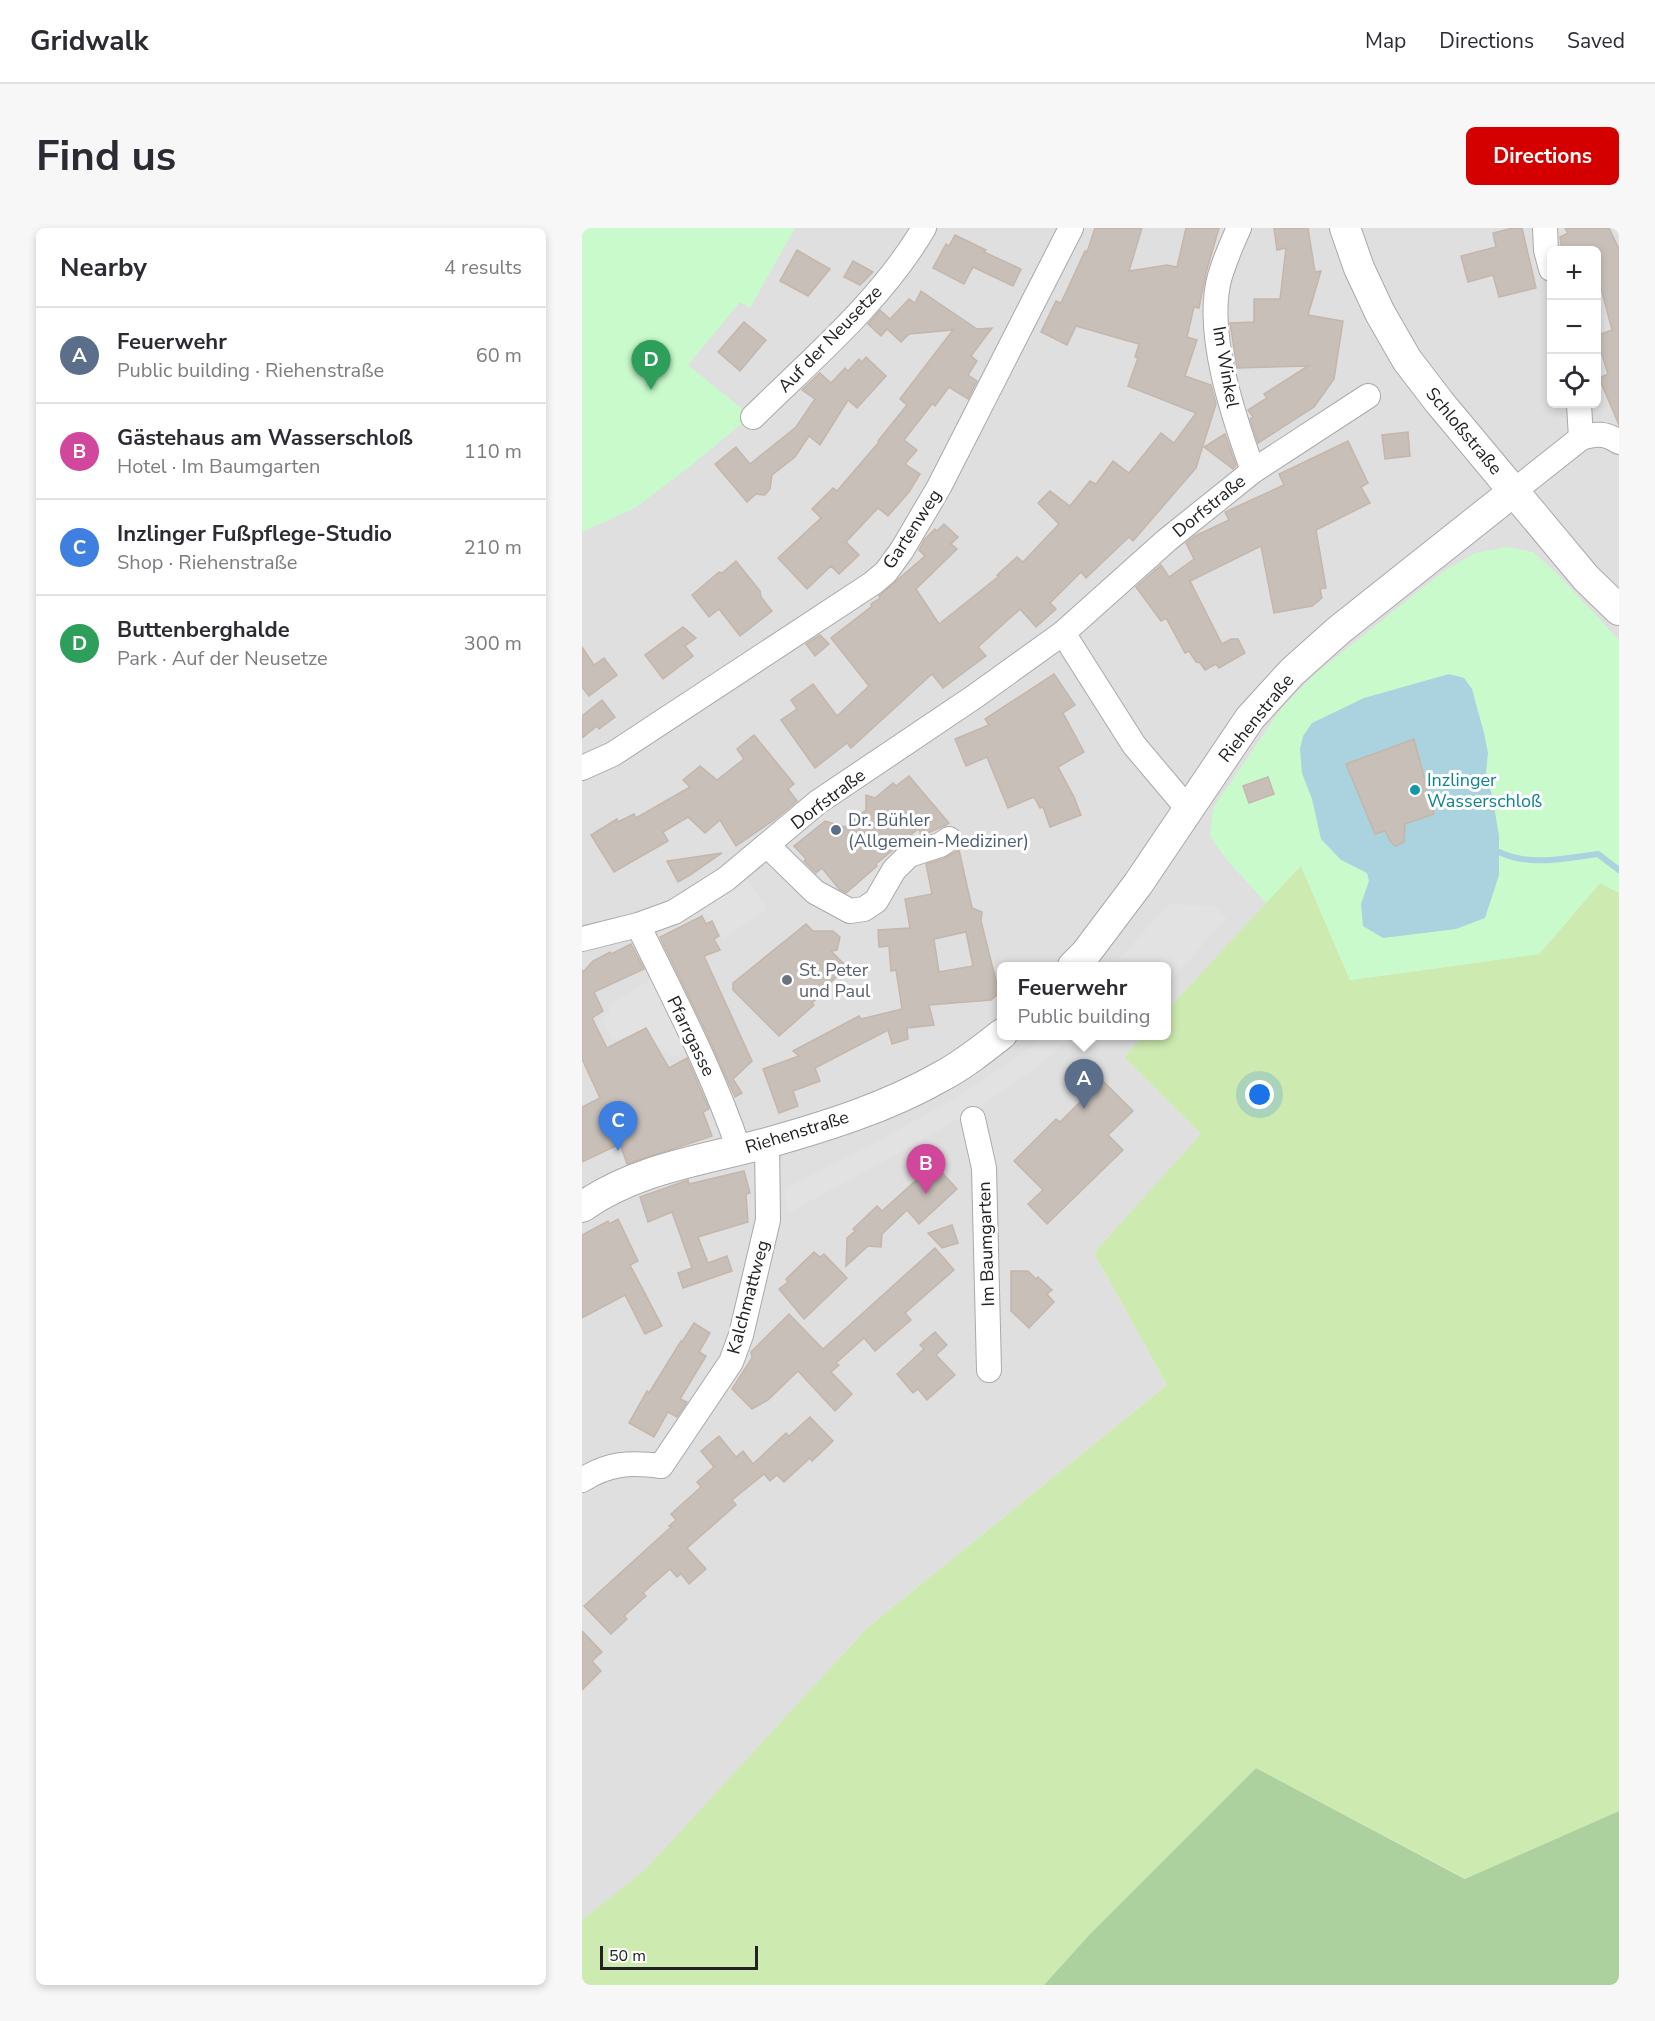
<!DOCTYPE html>
<meta charset="utf-8">
<style>
body{margin:0;font-family:"Nunito Sans",sans-serif;background:#f7f7f7;color:#2b2b33}
.controls{position:absolute;right:18px;top:18px;display:grid;overflow:hidden;border-radius:9px;box-shadow:0 3px 9px #0003}
.controls button{width:54px;height:54px;display:grid;place-items:center;padding:0;border:0;border-bottom:2px solid #e1e1e2;background:#fff;color:#2b2b33;font:30px sans-serif}
.scale{position:absolute;left:18px;bottom:15px;width:158px;box-sizing:border-box;padding-left:6px;border:3px solid #222;border-top:0;font-size:16px;line-height:21px;white-space:nowrap;color:#222;-webkit-text-stroke:4px #fff;paint-order:stroke}
.you{position:absolute;left:678px;top:867px;width:21px;height:21px;margin:-15px;border:4px solid #fff;border-radius:50%;background:#1a73e8;box-shadow:0 0 0 9px #1a73e833}
.badge{display:grid;place-items:center;width:39px;height:39px;border-radius:50%;background:#d40000;color:#fff;font-size:20px;font-weight:700}
.pin{position:absolute;translate:-50% -50px;filter:drop-shadow(0 2px 3px #0008)}
.pin::after{content:'';position:absolute;top:32px;width:21px;height:18px;background:inherit;clip-path:polygon(0 0,100% 0,50% 100%)}
.popup{position:absolute;left:415px;top:734px;width:174px;height:78px;box-sizing:border-box;display:grid;place-content:center;border-radius:9px;background:#fff;filter:drop-shadow(0 2px 4px #0005);font-size:20px;white-space:nowrap;color:#7c7c81}
.popup b{font-size:22px;color:#2b2b33}
.popup::after{content:'';position:absolute;left:50%;top:100%;margin-left:-12px;border:12px solid transparent;border-top-color:#fff}
.list{margin:0;padding:0;list-style:none}
h2{display:flex;justify-content:space-between;align-items:center;height:78px;margin:0;padding:0 24px;font-size:26px}
h2 small{font-size:20px;font-weight:400;color:#7c7c81}
.list li{display:grid;grid-template-columns:39px 1fr auto;gap:18px;align-items:center;box-sizing:border-box;height:96px;padding:0 24px;border-top:2px solid #e1e1e2}
.list b{display:block;font-size:22px;white-space:nowrap}
.list p{margin:0;font-size:20px;white-space:nowrap;color:#7c7c81}
.list em{font-size:20px;font-style:normal;color:#7c7c81}
.icon{flex:none;width:33px;height:33px;fill:none;stroke:currentColor;stroke-width:2;stroke-linecap:round;stroke-linejoin:round}
.map{position:relative;flex:none;width:1037px;height:1757px;overflow:hidden;border-radius:9px}
header{display:flex;align-items:center;gap:36px;box-sizing:border-box;height:84px;padding:0 30px;background:#fff;border-bottom:2px solid #e1e1e2}
header strong{font-size:28px}
nav{display:flex;gap:33px;margin-inline-start:auto;font-size:21px}
.intro{display:flex;align-items:center;justify-content:space-between;box-sizing:border-box;height:144px;padding:0 36px}
h1{margin:0;font-size:42px}
.button{padding:15px 27px;border-radius:9px;background:#d40000;color:#fff;font-size:21px;font-weight:700}
main{display:flex;gap:36px;padding:0 36px}
aside{flex:1;background:#fff;border-radius:9px;box-shadow:0 3px 9px #0003}
.map>svg:first-child{display:block}
.residential{fill:#e0dfdf;fill-rule:evenodd}
.grass{fill:#cdebb0}
.forest{fill:#add19e}
.park{fill:#c8facc}
.parking{fill:#e2e2e2}
.water{fill:#aad3df;fill-rule:evenodd}
.lines{fill:none;stroke-linecap:round;stroke-linejoin:round}
.stream{stroke:#aad3df;stroke-width:6}
.building{fill:#c7bfb8;stroke:#c4b6ab;stroke-width:1.5;fill-rule:evenodd}
.minor-casing{stroke:#a9a9a9;stroke-width:26}
.tertiary-casing{stroke:#a9a9a9;stroke-width:32}
.minor{stroke:#fff;stroke-width:24}
.tertiary{stroke:#fff;stroke-width:30}
.culture-dot{fill:#0f9aa8;stroke:#fff;stroke-width:2}
.service-dot{fill:#5c6f8a;stroke:#fff;stroke-width:2}
.worship-dot{fill:#6b7280;stroke:#fff;stroke-width:2}
.labels{text-anchor:middle;dominant-baseline:central;stroke-width:6;stroke-linejoin:round;paint-order:stroke}
.street-label{font-size:18px;fill:#222;stroke:#fff}
.culture-label{font-size:18px;fill:#0d838f;stroke:#fff;text-anchor:start}
.service-label{font-size:18px;fill:#4e5e75;stroke:#fff;text-anchor:start}
.worship-label{font-size:18px;fill:#5b616d;stroke:#fff;text-anchor:start}
</style>
<header>
<strong>Gridwalk</strong>
<nav><a>Map</a><a>Directions</a><a>Saved</a></nav>
</header>
<div class="intro"><h1>Find us</h1><a class="button">Directions</a></div>
<main>
<aside>
<h2>Nearby<small>4 results</small></h2>
<ul class="list">
<li><span class="badge" style="background:#5c6f8a">A</span><div><b>Feuerwehr</b><p>Public building · Riehenstraße</p></div><em>60 m</em></li>
<li><span class="badge" style="background:#d1479c">B</span><div><b>Gästehaus am Wasserschloß</b><p>Hotel · Im Baumgarten</p></div><em>110 m</em></li>
<li><span class="badge" style="background:#3f7fe0">C</span><div><b>Inzlinger Fußpflege-Studio</b><p>Shop · Riehenstraße</p></div><em>210 m</em></li>
<li><span class="badge" style="background:#2e9e5b">D</span><div><b>Buttenberghalde</b><p>Park · Auf der Neusetze</p></div><em>300 m</em></li>
</ul>
</aside>
<div class="map">
<svg width="1037" height="1757" viewBox="0 0 1037 1757">
<rect width="100%" height="100%" fill="#f2efe9"/>
<path class="residential" d="M121,0h916v665l-19,-10 -299,-17 -134,144 -1,-44h-164v70h141l-19,21 78,78 -108,118 73,132 -300,243 -222,243 -63,49v-1520zM969,22h45v154h-45z"/>
<path class="grass" d="M719,637l49,115 189,-26 61,-71 19,10v918l-153,68 -210,-111 -167,167 -45,50h-462v-65l63,-50 222,-242 300,-243 -73,-132 107,-119 -77,-77 19,-21h23l1,-26z"/>
<path class="forest" d="M674,1540l209,111 154,-68v174h-575l45,-50z"/>
<g class="park">
<path d="M0,0h213l-45,80 -10,-6 -52,63 63,51 -62,51 -54,41 -53,24z"/>
<path d="M925,319l26,5 22,20 64,68v253l-19,-10 -61,71 -189,26 -49,-114 -35,37 -40,-44 -16,-23 3,-28 68,-99 35,-36 128,-102 31,-18z"/>
</g>
<g class="parking">
<path d="M293,640l10,18 -35,25 -6,-16z"/>
<path d="M165,651l20,31 -44,29 -18,-30z"/>
<path d="M587,676l45,2 13,12 -60,67 -1,-19h-54z"/>
<path d="M73,750l35,72 -17,7 -16,-9 -11,-20 -33,13 -11,-22 8,-7 -3,-7z"/>
<path d="M461,808h31l-41,34 -59,40 -93,53 -93,50 -4,-24 87,-44 93,-52 53,-36z"/>
</g>
<path class="water" d="M867,446l15,4 8,11 12,44 4,20 -2,19 7,28 6,36v39l-14,43 -29,11 -73,9 -20,-12 -2,-22 8,-23 -2,-8 -26,-13 -20,-21 -9,-40 -10,-26 -2,-24 3,-13 9,-13 52,-25zM832,511l-10,92 1,7 -3,5 -7,2 -7,-7v-4l5,-6 -18,6 -29,-70z"/>
<g class="lines">
<path class="stream" d="M917,624c32,15 65,6 99,2l21,16"/>
</g>
<g class="building">
<path d="M513,0h47l-13,43 38,-6 10,2 9,-39h33l-13,45 -7,35 -5,-1 -7,30 10,3 -12,36 26,9 5,19 -20,64 -63,73 -4,-4 -43,41 -5,-6 -31,31 6,6 -20,18 -16,-18 -42,38 8,9 -43,32 -11,-14 -81,74 -4,-5 -32,25 -34,-48 16,-11 -6,-9 22,-16 24,32 32,-30 -38,-48 41,-32 -1,-2 9,-6 -1,-2 46,-40 -6,-6 5,-10 11,-11 2,2 7,-7 14,13 -7,7 6,5 -41,40 23,35 60,-48 -2,-1 20,-18 6,5 36,-38 -21,-21 12,-12 20,15 20,-25 6,3 17,-23 16,12 32,-40 13,10 22,-30 -68,-27 10,-28 -3,-1 4,-13 -63,-18 -9,19 -26,-13 15,-31 5,2 24,-52 2,1z"/>
<path d="M692,0h34l7,44 6,-1 -13,44 35,6 -9,58 -20,28 -56,36 -8,-24 3,-2 -5,-7 19,-12 -3,-4 44,-28 -71,2 -7,-45 24,-1v-23h26l6,-51 -9,2z"/>
<path d="M931,0h9l14,60 -37,9 -6,-22 -25,7 -7,-26 35,-9 -3,-14z"/>
<path d="M983,0h44l10,21v176l-20,-47 9,-4 -12,-38 16,-6 -12,-46 -4,1v-35h-34l-2,-13 8,-4z"/>
<path d="M373,7l31,15 -2,2 37,17 -8,17 -40,-19 -9,17 -31,-16 13,-24 3,2z"/>
<path d="M215,22l33,19 -22,27 -28,-15z"/>
<path d="M271,33l20,11 -13,13 -16,-8z"/>
<path d="M339,63l56,38 15,-1 -21,28 6,5 -9,14 9,6 -9,18 -19,-12 -14,19 -3,-2 -28,36 13,10 -12,14 15,10 -11,18 -21,24 -10,-8 -32,34 13,13 -20,19 -8,-8 -24,23 -29,-31 43,-40 -9,-9 21,-21 4,3 42,-49 -1,-1 29,-36 -7,-6 53,-69 -44,4 -8,8 -14,-13 -6,7 -13,-12 12,-14 10,9 19,-20 6,4z"/>
<path d="M162,94l22,18 -26,31 -22,-19z"/>
<path d="M284,129l20,19 -29,32 -9,-8 -28,45 -11,-9 -14,21 -23,18 -2,14 -5,6 -9,-1 -9,8 -32,-38 21,-17 14,17 46,-37 19,-28 -13,-9 18,-17 11,10 14,-15 3,3 11,-12 3,3z"/>
<path d="M826,204l2,24 -25,3 -3,-24z"/>
<path d="M643,206l11,31 -3,4 -29,-22z"/>
<path d="M766,213l20,42 -7,4 9,16 -54,27 10,58 -6,1 2,9 -10,8 -38,7 -13,-67 -71,35 32,63 9,-5h7l7,14 -26,15 -3,-4 -11,6 -5,-7 -4,-1 -7,-11 -4,2 -19,-35 -5,3 -25,-34 25,-22 8,12 25,-18 -8,-16 9,-7 34,-16 -4,-8 59,-27 -5,-11z"/>
<path d="M154,333l24,30 1,6 11,14 -32,25 -21,-27 -10,8 -17,-22 27,-23 3,1z"/>
<path d="M101,399l13,11 -11,8 8,10 -30,23 -18,-24z"/>
<path d="M238,407l9,9 -14,12 -9,-12z"/>
<path d="M0,419l12,18 10,-7 13,17 -28,21 -7,-9z"/>
<path d="M472,446l21,31 -12,8 21,39 -26,15 16,30 7,18 -31,12 -7,-20 -3,1 -6,-11 -26,11 -21,-51 -21,9 -11,-27 34,-14 -4,-6z"/>
<path d="M20,472l13,17 -16,12 -2,-3 -15,12v-22z"/>
<path d="M172,507l40,49 -6,5 9,12 -23,19 -38,26 -16,-26 -15,13 -17,-16 -25,15 5,9 -54,31 -23,-37 26,-16 1,3 16,-8 2,4 54,-31 -7,-7 17,-14 17,14 27,-21 -7,-10z"/>
<path d="M832,511l20,75 -29,10 -1,18 -9,4 -5,-5 -5,-10 -10,3 -29,-70z"/>
<path d="M327,548l40,47 -3,2 -25,11 -2,-8 -43,36 1,2 -31,27 -7,-4 -17,-21 -6,5 -12,-12 2,-2 -12,-13 31,-25 20,6 21,-17v-15l9,3 18,-15 3,3z"/>
<path d="M686,549l6,17 -25,9 -6,-17z"/>
<path d="M377,622l13,58 10,4 -1,9 18,72 -8,7 -62,5 5,20 -27,3 1,11 -16,5 -4,-14 -73,38 5,13 -27,10 5,15 -19,7 -16,-44 36,-13 -6,-5 66,-35 2,3 41,-10 -6,-39 -5,1 -2,-25 -10,1 -1,-17 32,-2 -5,-29 27,-5 -6,-30 19,-6zM384,704l7,34 -34,6 -5,-33z"/>
<path d="M140,625l-32,22 -12,7 -11,-21z"/>
<path d="M120,688l4,8 6,-3 7,15 -5,3 6,11 -16,6 48,105 -19,18 9,14 -7,4 -30,-67 -45,-93z"/>
<path d="M224,696l7,7h20l7,6 -3,13 -6,1 16,16 -20,19 2,2 -17,15 2,2 -35,31 -46,-46v-7z"/>
<path d="M49,716l13,25 -50,23 9,19 -11,7 15,30 39,-20 23,40 18,-10 22,51 -6,3 9,24 -85,28 -7,-20 -38,18v-55l18,-9 -18,-39v-89l1,2 10,-11 17,-9 1,2z"/>
<path d="M520,852l31,31 -25,24 15,15 -76,74 -19,-20 15,-14 -29,-29 42,-42 4,3z"/>
<path d="M352,936l23,25 -38,35 -12,-14 -25,24 -1,13 -13,-1 -22,20 1,-28 8,-7 -2,-2 24,-23 5,5z"/>
<path d="M162,943l6,22 -4,1 2,28 -50,15 10,26 19,-7 5,15 -49,17 -5,-15 14,-5 -20,-56 -24,10 -8,-25 48,-17 1,4z"/>
<path d="M36,991l20,42 -8,4 32,61 -17,8 -20,-39 -43,23v-83l26,-14 1,3z"/>
<path d="M370,997l6,18 -16,5 -14,-15z"/>
<path d="M353,1020l19,22 -49,43 6,7 -36,31 -11,-13 -28,25 3,2 -8,7 21,22 -17,17 -37,-40 -30,29 -16,9 -20,-20 20,-31 -1,-6 38,-38 34,35z"/>
<path d="M232,1024l6,5 4,-3 23,24 -43,41 -25,-30 9,-7 -2,-3z"/>
<path d="M429,1043h17l8,8 2,-2 14,13 -5,4 7,8 -25,26 -18,-17z"/>
<path d="M112,1095l16,10 -11,19 7,4 -26,43 7,3 -10,15 -9,-5 -14,25 -25,-14 18,-32 2,2 32,-52 1,1z"/>
<path d="M353,1104l12,13 -11,10 19,20 -28,25 -9,-11 -5,4 -16,-19 27,-25 -4,-4z"/>
<path d="M228,1189l23,24 -21,20 -2,-3 -26,24 -7,-7 -7,6 -6,-7 -32,26 4,5 -49,43 19,21 -17,15 -8,-10 -4,3 -7,-8 -27,24 3,3 -22,20 3,3 -16,15 -27,-28 87,-79 -2,-1 7,-6 -5,-6 30,-27 -4,-5 17,-15 -13,-16 18,-15 17,21 7,-6 10,13 33,-31 3,3z"/>
<path d="M0,1403l20,21 -10,9 9,10 -19,19z"/>
</g>
<g class="lines">
<defs>
<g id="minor">
<path d="M657,0c-7,15 -14,32 -19,48 -16,55 14,142 33,195"/>
<path d="M963,0l1,22 5,19"/>
<path d="M997,176l2,34"/>
<path d="M171,189c60,-59 128,-116 171,-189"/>
<path d="M932,263l67,-53c15,-5 25,-5 38,4"/>
<path d="M481,405l71,112 54,64"/>
<path d="M0,540l31,-14 260,-171 13,-11 16,-22 37,-63 132,-259"/>
<path d="M186,618l47,46 35,19 14,-2 12,-8 18,-31 15,-15 31,-10 9,-6"/>
<path d="M56,697c36,74 75,147 101,225"/>
<path d="M0,711l56,-14 36,-13 52,-33 92,-77 156,-105 89,-64 104,-93 86,-69 115,-75"/>
<path d="M391,891l11,49 5,202"/>
<path d="M0,1252c27,-17 48,-18 79,-14l70,-104 10,-27 27,-115 -1,-77"/>
</g>
<g id="tertiary">
<path d="M763,0l14,40 21,45 27,47 33,43 146,175 33,32"/>
<path d="M491,738l13,-13 52,-69 112,-166 42,-46 47,-42 175,-139"/>
<path d="M0,979c55,-39 122,-47 185,-64 60,-17 121,-36 175,-67 21,-11 41,-27 60,-42"/>
</g>
</defs>
<use href="#minor" class="minor-casing"/>
<use href="#tertiary" class="tertiary-casing"/>
<use href="#minor" class="minor"/>
<use href="#tertiary" class="tertiary"/>
</g>
<circle class="culture-dot" cx="833" cy="562" r="6"/>
<circle class="service-dot" cx="254" cy="602" r="6"/>
<circle class="worship-dot" cx="205" cy="752" r="6"/>
<g class="labels">
<g class="street-label">
<text transform="translate(248 111) rotate(-46)">Auf der Neusetze</text>
<text transform="translate(644 139) rotate(80)">Im Winkel</text>
<text transform="translate(882 203) rotate(50)">Schloßstraße</text>
<text transform="translate(627 278) rotate(-39)">Dorfstraße</text>
<text transform="translate(330 301) rotate(-57)">Gartenweg</text>
<text transform="translate(674 490) rotate(-51)">Riehenstraße</text>
<text transform="translate(246 571) rotate(-37)">Dorfstraße</text>
<text transform="translate(109 808) rotate(64)">Pfarrgasse</text>
<text transform="translate(215 904) rotate(-17)">Riehenstraße</text>
<text transform="translate(404 1016) rotate(-92)">Im Baumgarten</text>
<text transform="translate(166 1069) rotate(-75)">Kalchmattweg</text>
</g>
<g class="culture-label">
<text x="845" y="552">Inzlinger<tspan x="845" dy="21">Wasserschloß</tspan></text>
</g>
<g class="service-label">
<text x="266" y="592">Dr. Bühler<tspan x="266" dy="21">(Allgemein-Mediziner)</tspan></text>
</g>
<g class="worship-label">
<text x="217" y="742">St. Peter<tspan x="217" dy="21">und Paul</tspan></text>
</g>
</g>
</svg>
<div class="controls">
<button>+</button>
<button>−</button>
<button><svg class="icon" aria-label="locate" viewBox="0 0 24 24"><circle cx="12" cy="12" r="6"/><path d="M12 2v4M12 18v4M2 12h4M18 12h4"/></svg></button>
</div>
<div class="scale">50 m</div>
<div class="you"></div>
<div class="pin badge" style="left:502px;top:881px;background:#5c6f8a">A</div>
<div class="popup"><b>Feuerwehr</b>Public building</div>
<div class="pin badge" style="left:344px;top:966px;background:#d1479c">B</div>
<div class="pin badge" style="left:36px;top:923px;background:#3f7fe0">C</div>
<div class="pin badge" style="left:69px;top:162px;background:#2e9e5b">D</div>
</div>
</main>
